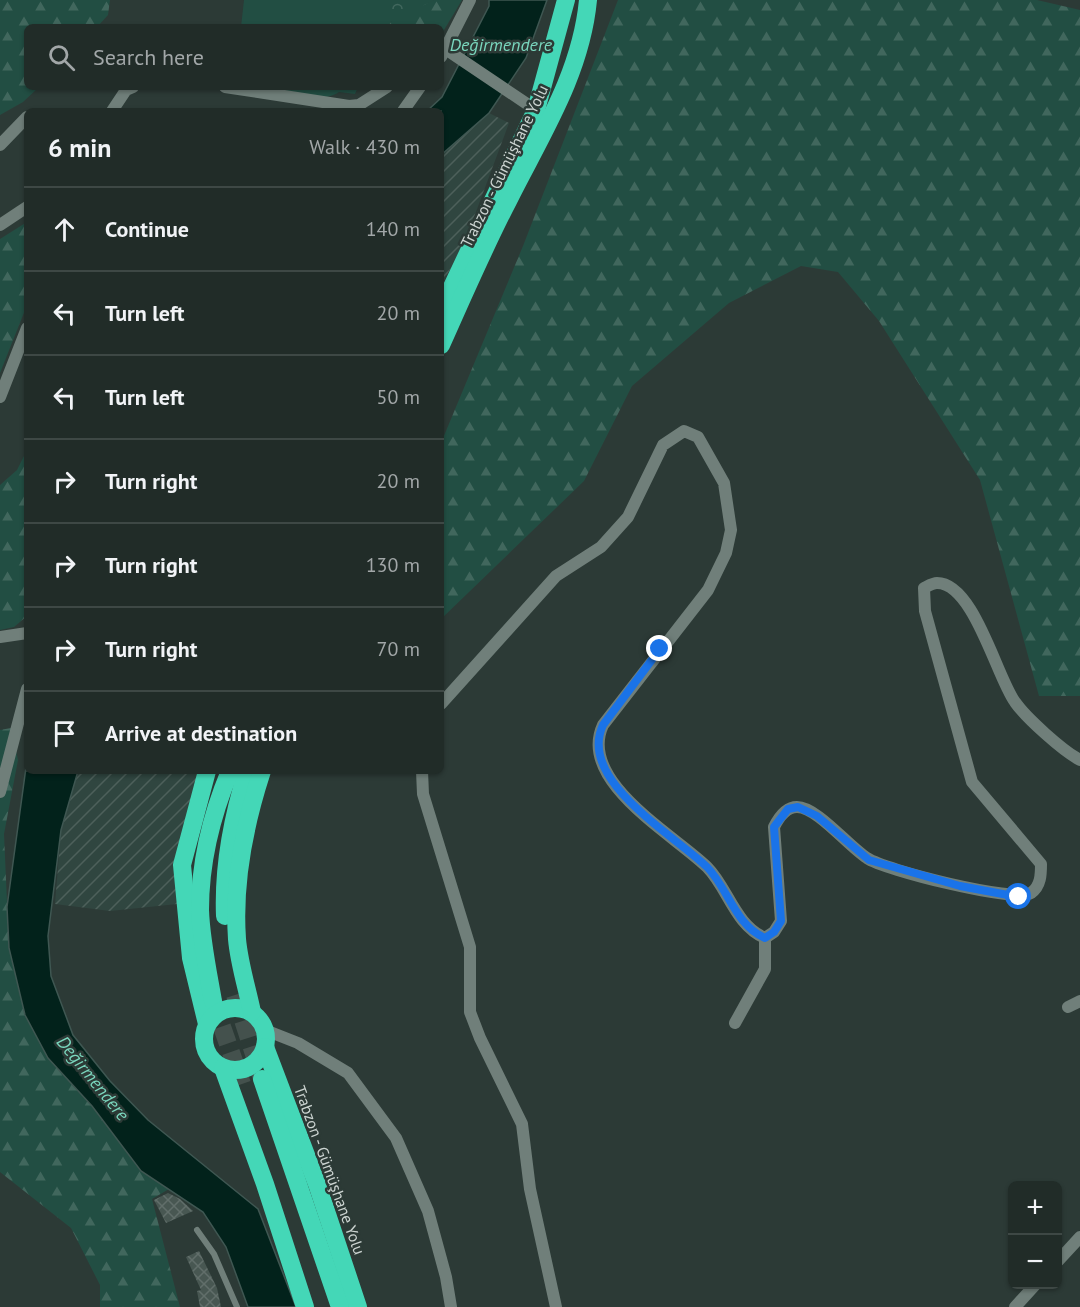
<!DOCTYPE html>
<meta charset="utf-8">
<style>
body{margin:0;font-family:"PT Sans",sans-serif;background:#293430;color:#f1f3f6}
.controls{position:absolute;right:18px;bottom:18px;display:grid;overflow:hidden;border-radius:9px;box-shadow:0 2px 4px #0004}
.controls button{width:54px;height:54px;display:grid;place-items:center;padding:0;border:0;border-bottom:2px solid #3e4845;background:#212c28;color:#f1f3f6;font:30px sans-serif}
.stop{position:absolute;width:18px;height:18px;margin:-14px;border:4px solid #1a73e8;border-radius:50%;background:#fff}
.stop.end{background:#1a73e8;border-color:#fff;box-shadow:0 2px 6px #0008}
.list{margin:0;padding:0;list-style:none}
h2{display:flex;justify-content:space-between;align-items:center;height:78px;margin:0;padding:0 24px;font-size:26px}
h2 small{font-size:20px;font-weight:400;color:#a2a7a8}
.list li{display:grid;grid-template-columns:39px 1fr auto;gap:18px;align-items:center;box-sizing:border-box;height:84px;padding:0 24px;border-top:2px solid #3e4845}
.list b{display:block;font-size:22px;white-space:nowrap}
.list em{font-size:20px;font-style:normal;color:#a2a7a8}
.icon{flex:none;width:33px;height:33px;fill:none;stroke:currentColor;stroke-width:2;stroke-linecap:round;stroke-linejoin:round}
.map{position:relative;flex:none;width:1080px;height:1307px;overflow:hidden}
.search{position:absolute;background:#212c28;box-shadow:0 2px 4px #0004;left:24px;top:24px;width:420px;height:66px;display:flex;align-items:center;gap:15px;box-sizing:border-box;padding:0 21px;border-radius:9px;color:#a2a7a8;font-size:22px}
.panel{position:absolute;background:#212c28;box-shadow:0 2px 4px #0004;left:24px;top:108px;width:420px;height:666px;border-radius:9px}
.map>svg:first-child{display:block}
.industrial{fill:url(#industrial-furrows)}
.green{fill:#224e43}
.forest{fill:url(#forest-firs)}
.park{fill:url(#park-crowns)}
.water{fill:#02221b;stroke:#3f5752;stroke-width:1.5}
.building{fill:url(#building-cross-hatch)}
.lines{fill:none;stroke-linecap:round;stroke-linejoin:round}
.highway-tunnel{stroke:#44514d;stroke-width:18;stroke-dasharray:18 9;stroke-linecap:butt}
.lane{stroke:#707f7a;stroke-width:6}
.street{stroke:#707f7a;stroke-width:12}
.highway{stroke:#44d7b7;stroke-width:18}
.route{stroke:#1a73e8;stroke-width:8}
.labels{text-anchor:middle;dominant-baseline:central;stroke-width:5;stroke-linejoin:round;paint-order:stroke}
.street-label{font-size:16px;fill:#ccd4d1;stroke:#2c3a36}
.water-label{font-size:18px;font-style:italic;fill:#7ad7be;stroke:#2c3a36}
</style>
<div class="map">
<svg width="1080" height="1307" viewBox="0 0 1080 1307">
<defs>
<pattern id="industrial-furrows" width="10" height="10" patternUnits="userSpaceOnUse" patternTransform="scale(1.5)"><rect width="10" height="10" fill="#304640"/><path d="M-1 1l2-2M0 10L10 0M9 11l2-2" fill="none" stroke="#4d605b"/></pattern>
<pattern id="forest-firs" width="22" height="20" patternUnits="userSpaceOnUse" patternTransform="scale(1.5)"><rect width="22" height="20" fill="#224e43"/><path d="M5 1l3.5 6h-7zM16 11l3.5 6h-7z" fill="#41675d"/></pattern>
<pattern id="park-crowns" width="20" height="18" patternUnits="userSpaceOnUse" patternTransform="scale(1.5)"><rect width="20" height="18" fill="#224e43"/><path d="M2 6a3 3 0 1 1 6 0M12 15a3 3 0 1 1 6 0" fill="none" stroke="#41675d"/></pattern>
<pattern id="building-cross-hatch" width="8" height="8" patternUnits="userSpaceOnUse" patternTransform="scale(1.5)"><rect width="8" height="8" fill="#485752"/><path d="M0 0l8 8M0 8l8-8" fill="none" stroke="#616e6a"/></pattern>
</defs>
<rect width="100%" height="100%" fill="#2c3a36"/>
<g class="industrial">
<path d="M489,113l20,10 -42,113 -26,51v-132z"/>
<path d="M78,771h126l-27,133 -67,7 -55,-7 6,-74z"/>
</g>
<g class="green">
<path d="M244,0h190c-14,6 -40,13 -46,27h-147z"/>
<path d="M271,87h87l-3,7 -16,-2c-19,13 -47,0 -68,-5z"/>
</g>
<g class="forest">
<path d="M0,0h110l-2,15 -11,12h-70v60h12l-16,15 -23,13z"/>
<path d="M434,0h28l-21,35v-8h-53c6,-14 32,-21 46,-27z"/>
<path d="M618,0h419l43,10v686h-41l-59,-216 -101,-159 -41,-49 -37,-6 -72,37 -97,83 -48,95 -143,138v-176l82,-197z"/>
<path d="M27,222v83l-27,68v-134z"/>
<path d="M27,450v166l-13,11 -14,3v-145l17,-15z"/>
<path d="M11,728l7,32 -14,74 5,114 39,110 44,48 49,65 28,18 -17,10 28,108h-80v-22l-29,-57 -71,-56v-442z"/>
</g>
<path class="park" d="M391,0h43l-44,22z"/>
<g class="water">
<path d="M489,0h58l-21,58 -37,55 -48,42v-44h-14l15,-14 47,-91z"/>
<path d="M27,760v11h51l-17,59 -13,106 3,40 22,59 37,46 38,39 110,89 38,98h-48l-22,-60 -23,-35 -62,-41 -49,-65 -44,-48 -23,-43 -16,-67 -2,-41z"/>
</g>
<g class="building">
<path d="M168,1193l12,6 13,12 -27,12 -12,-23z"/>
<path d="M199,1251l18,37 4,19h-21l-3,-16 4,-1 -15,-33z"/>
</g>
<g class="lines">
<g class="highway-tunnel">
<path d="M235,995l27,84"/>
<path d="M213,1001l29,83"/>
</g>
<path class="lane" d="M197,1230l17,24 23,53"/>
<g class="street">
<path d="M441,46l95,64"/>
<path d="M441,57l29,-57"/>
<path d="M225,87l124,19 10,-1 28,-18"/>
<path d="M112,111l14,-21 7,-3"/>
<path d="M403,111l17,-24"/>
<path d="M0,145l27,-28"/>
<path d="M0,225l27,-18"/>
<path d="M0,397l27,-69"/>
<path d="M0,637l27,-4"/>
<path d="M441,704l115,-128 45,-29 27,-30 35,-72 21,-14 14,6 26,46 7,47 -5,23 -18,37 -105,135c-26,56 70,109 104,142 21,21 28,58 58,71l9,-6 7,-11 -7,-94c4,-8 12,-20 23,-20 20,0 51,39 70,51 17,12 149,45 164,35 10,-7 10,-19 10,-29l-69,-82 -47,-171 -1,-23c4,-2 9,-5 13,-5 37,0 60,95 78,119 11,16 48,49 65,58"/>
<path d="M422,771l1,23 47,153v65l10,26 42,86 8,65 26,118"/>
<path d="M0,792l27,-103"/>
<path d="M1068,1007l12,-6"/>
<path d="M735,1023l30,-54v-31"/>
<path d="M265,1030l33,13 50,30 48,65 32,73 18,66 5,30"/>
<path d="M1058,1261l22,-24"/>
<path d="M1015,1307l21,-23"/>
</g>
<g class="highway">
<path d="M441,310l95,-200 30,-110"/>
<path d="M441,345c22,-49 43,-98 68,-146 32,-64 72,-125 79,-199"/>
<path d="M207,771l-25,94 9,93 16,66"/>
<path d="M225,916c-2,-50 7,-97 22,-145"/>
<path d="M213,1001c-5,-29 -12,-61 -13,-91 0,-47 12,-96 30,-139"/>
<circle cx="235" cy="1039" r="31"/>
<path d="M252,1012c-5,-24 -13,-49 -15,-73 -4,-58 7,-113 25,-168"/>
<path d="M265,1047l52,137 41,123"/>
<path d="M223,1068l42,116 40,123"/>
<path d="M262,1079l78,228"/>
</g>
</g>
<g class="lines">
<path class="route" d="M660,649l-57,76c-26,55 70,109 104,142 21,21 28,58 58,71l9,-6 7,-11 -7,-94 14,-18 10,-2 19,9 52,44 91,26 59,11"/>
</g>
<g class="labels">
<g class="street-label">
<text transform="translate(504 166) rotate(-64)">Trabzon - Gümüşhane Yolu</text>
<text transform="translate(330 1170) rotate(70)">Trabzon - Gümüşhane Yolu</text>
</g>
<g class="water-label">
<text x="501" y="44">Değirmendere</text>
<text transform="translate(93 1078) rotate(51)">Değirmendere</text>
</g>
</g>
</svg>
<div class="controls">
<button>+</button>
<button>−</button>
</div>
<div class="stop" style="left:1019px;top:897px"></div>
<div class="stop end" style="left:660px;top:649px"></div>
<div class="search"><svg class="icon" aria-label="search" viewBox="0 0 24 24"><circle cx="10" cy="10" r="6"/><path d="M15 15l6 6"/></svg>Search here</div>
<section class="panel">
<h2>6 min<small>Walk · 430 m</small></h2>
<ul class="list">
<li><svg class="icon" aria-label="ahead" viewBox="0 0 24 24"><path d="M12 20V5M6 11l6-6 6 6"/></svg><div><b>Continue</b></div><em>140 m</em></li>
<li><svg class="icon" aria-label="left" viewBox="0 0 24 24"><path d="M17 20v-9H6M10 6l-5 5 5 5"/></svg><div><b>Turn left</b></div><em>20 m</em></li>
<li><svg class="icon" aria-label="left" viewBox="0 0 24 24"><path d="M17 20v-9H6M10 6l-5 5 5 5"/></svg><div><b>Turn left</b></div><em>50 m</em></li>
<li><svg class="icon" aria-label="right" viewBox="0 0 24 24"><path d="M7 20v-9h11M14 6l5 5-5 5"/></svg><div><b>Turn right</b></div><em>20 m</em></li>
<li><svg class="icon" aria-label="right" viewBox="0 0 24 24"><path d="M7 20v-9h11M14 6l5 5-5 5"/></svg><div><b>Turn right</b></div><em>130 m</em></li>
<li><svg class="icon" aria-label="right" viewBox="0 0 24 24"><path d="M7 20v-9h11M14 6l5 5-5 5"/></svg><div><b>Turn right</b></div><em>70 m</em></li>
<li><svg class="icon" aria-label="arrive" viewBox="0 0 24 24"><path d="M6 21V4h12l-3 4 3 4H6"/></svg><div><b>Arrive at destination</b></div></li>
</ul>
</section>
</div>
